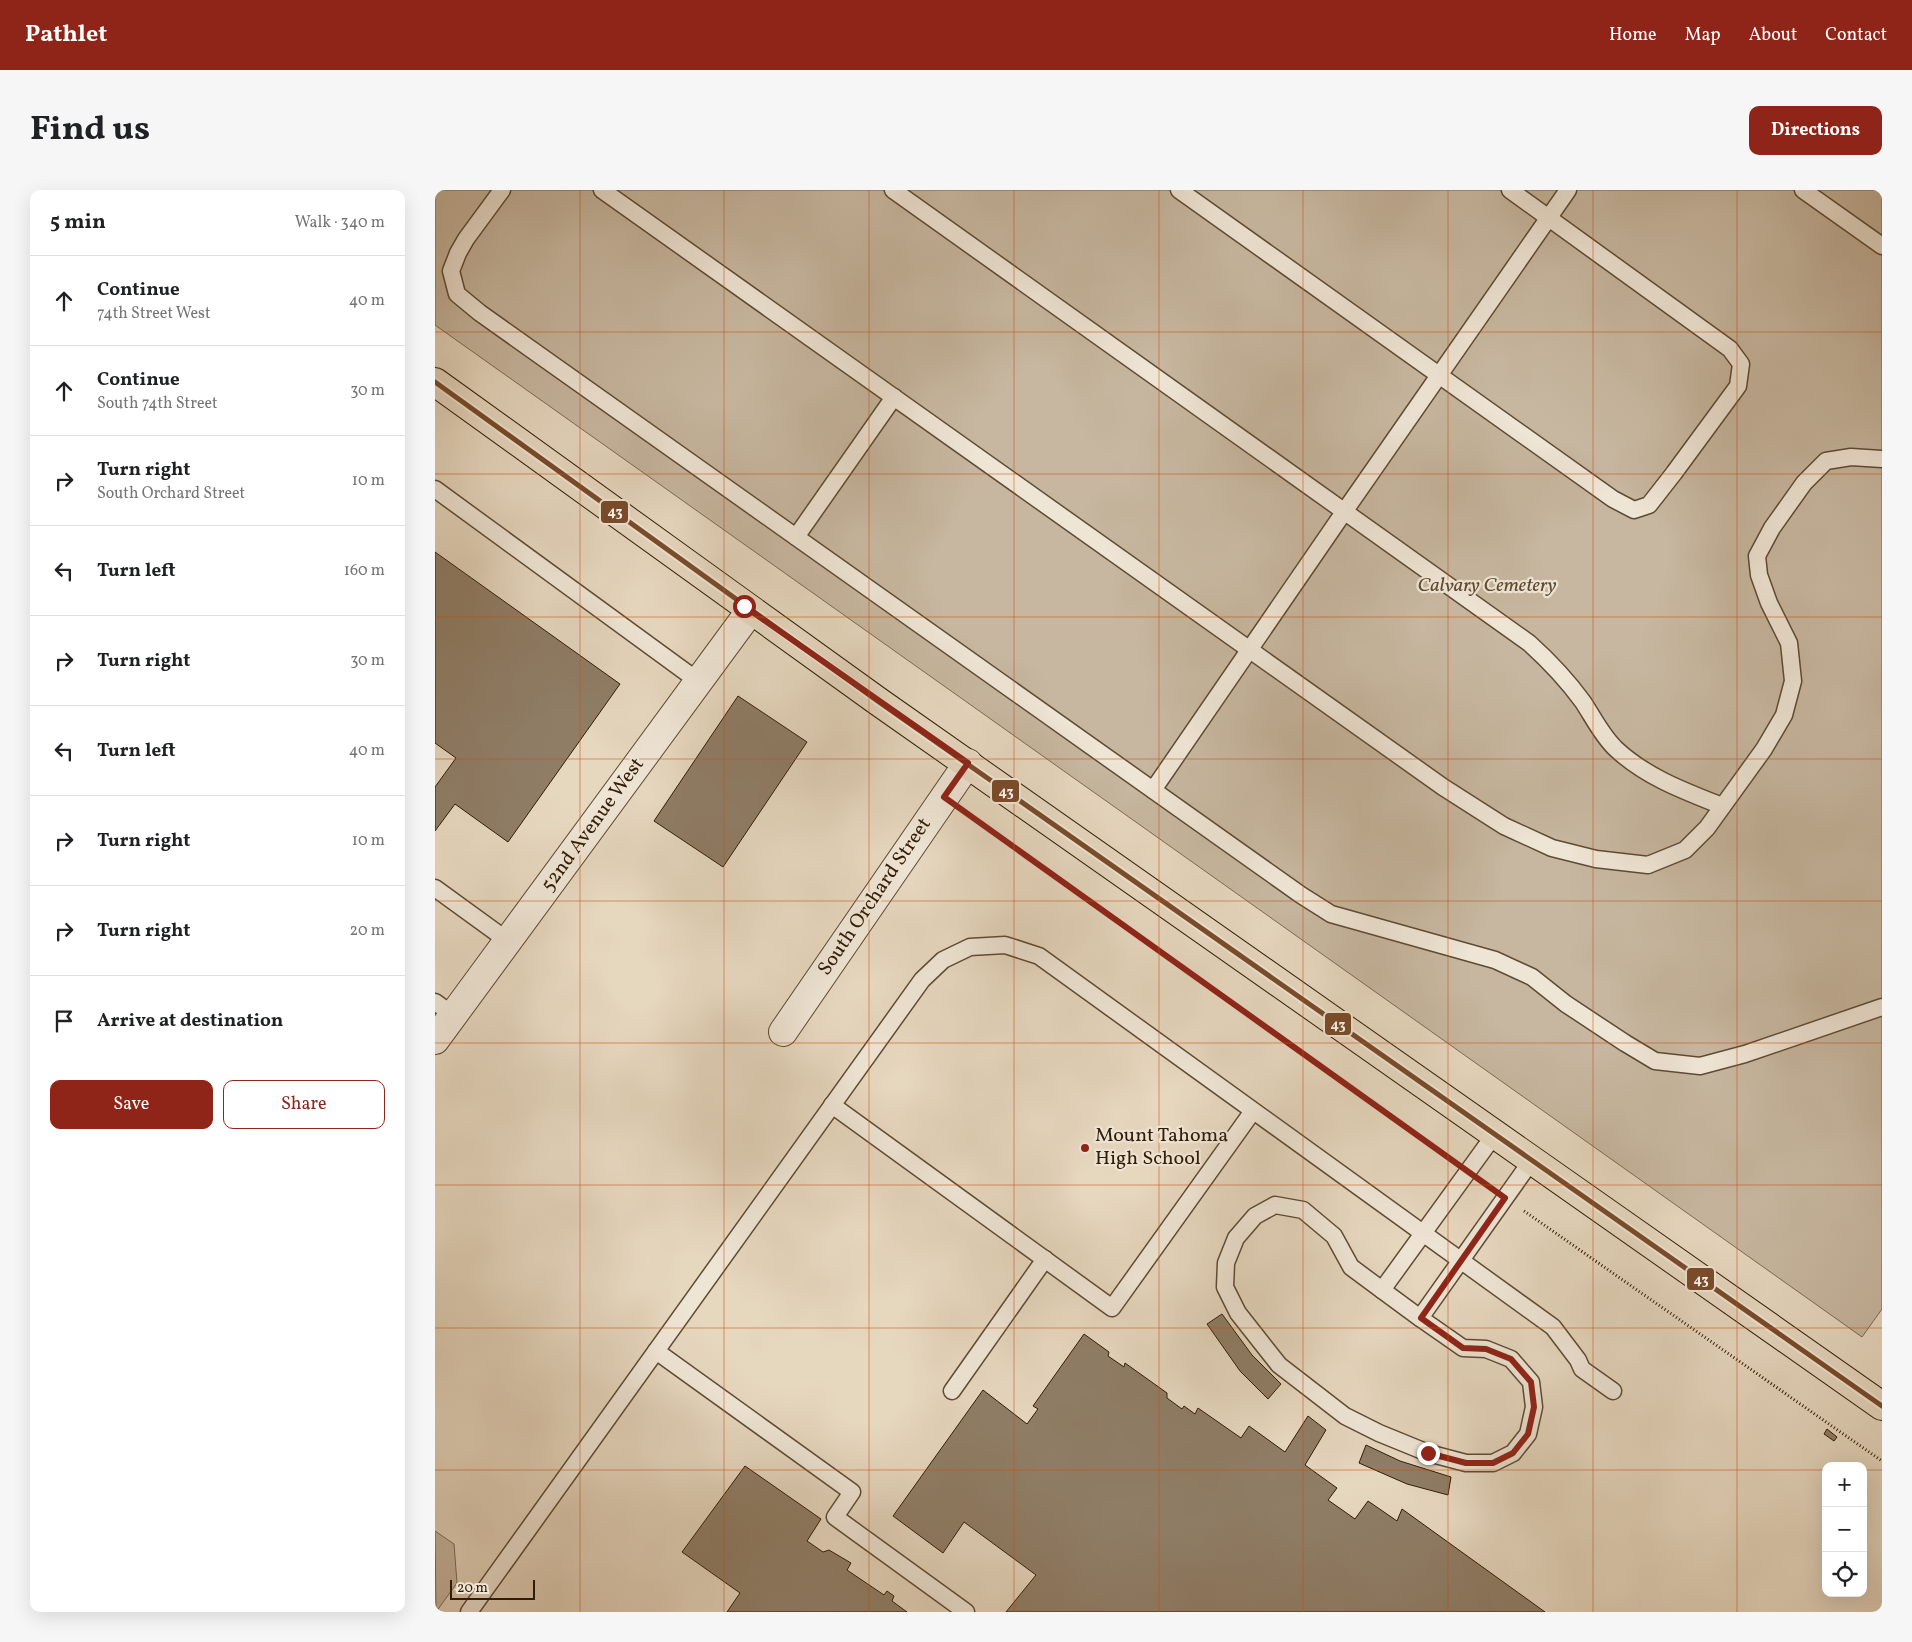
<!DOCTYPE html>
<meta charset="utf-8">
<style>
body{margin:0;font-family:Vollkorn,serif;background:#f6f6f6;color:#202124}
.controls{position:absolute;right:15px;bottom:15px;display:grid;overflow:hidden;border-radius:10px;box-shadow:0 5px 20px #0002}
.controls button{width:45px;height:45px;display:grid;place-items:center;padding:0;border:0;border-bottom:1px solid #e0e0e0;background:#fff;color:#202124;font:25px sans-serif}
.scale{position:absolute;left:15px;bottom:12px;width:85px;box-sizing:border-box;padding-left:5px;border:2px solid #311c06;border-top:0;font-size:14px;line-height:18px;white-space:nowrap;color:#311c06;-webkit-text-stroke:4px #efe5d5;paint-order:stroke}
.stop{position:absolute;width:15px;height:15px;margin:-11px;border:4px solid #8f2418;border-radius:50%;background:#fff}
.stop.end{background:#8f2418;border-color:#fff;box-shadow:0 1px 5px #0008}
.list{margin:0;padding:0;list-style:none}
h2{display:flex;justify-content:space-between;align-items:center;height:65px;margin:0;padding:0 20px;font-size:21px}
h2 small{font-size:16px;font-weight:400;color:#757577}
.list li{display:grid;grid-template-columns:32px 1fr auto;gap:15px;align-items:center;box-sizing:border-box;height:90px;padding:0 20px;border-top:1px solid #e0e0e0}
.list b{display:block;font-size:19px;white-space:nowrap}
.list p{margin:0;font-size:16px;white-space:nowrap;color:#757577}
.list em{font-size:16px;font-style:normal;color:#757577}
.actions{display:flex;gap:10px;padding:15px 20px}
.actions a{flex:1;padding:11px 0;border:1px solid #8f2418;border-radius:10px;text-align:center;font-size:18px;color:#8f2418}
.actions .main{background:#8f2418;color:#fff}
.icon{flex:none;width:28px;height:28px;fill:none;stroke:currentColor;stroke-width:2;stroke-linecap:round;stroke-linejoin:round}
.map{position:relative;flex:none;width:1447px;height:1422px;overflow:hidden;border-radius:10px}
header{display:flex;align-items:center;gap:30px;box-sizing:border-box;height:70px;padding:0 25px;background:#8f2418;color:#fff}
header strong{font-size:24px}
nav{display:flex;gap:28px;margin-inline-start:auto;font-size:18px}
.intro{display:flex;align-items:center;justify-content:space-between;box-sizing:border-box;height:120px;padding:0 30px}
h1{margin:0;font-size:35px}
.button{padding:12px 22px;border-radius:10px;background:#8f2418;color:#fff;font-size:18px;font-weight:700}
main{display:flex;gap:30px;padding:0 30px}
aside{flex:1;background:#fff;border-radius:10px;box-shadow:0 5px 20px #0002}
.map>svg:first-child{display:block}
.green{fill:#c7b7a0;stroke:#7c6a53}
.building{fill:#8f7d66;stroke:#311c06}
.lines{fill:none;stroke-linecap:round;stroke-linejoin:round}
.service-casing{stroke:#5e4b34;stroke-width:19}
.minor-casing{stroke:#5e4b34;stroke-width:30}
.primary-casing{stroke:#311c06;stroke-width:30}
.path{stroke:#311c06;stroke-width:3;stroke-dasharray:1 2.5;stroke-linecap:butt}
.service{stroke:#efe5d5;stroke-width:16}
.minor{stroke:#efe5d5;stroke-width:28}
.primary{stroke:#e6d7bf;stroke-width:28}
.bus-1-casing{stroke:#efe5d5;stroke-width:9}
.bus-1{stroke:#7a4b2a;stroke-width:5}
.route{stroke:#8f2418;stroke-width:6}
.grid{fill:none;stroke:#cd500b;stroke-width:1;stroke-opacity:0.55}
.poi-dot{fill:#8f2418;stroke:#efe5d5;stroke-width:2}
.labels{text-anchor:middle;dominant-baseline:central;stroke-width:4.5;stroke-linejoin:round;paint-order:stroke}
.park-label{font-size:20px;font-style:italic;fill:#5e4a34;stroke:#efe5d5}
.street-label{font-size:20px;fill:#311c06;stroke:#efe5d5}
.poi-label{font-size:20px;fill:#311c06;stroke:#efe5d5;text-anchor:start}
.line-badge{stroke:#efe5d5;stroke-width:2}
.badge-label{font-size:14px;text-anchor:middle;font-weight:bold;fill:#fff}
</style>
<header>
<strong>Pathlet</strong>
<nav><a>Home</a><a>Map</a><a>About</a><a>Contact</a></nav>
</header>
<div class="intro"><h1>Find us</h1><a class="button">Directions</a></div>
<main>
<aside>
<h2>5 min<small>Walk · 340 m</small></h2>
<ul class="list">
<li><svg class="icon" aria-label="ahead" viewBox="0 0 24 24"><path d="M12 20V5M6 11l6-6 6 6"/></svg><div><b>Continue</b><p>74th Street West</p></div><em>40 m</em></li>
<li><svg class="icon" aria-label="ahead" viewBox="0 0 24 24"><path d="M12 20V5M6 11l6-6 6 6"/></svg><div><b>Continue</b><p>South 74th Street</p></div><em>30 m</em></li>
<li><svg class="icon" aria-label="right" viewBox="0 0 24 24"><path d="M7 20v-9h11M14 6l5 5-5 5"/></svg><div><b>Turn right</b><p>South Orchard Street</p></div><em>10 m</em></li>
<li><svg class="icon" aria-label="left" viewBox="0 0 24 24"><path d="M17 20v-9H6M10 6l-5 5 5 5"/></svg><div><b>Turn left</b></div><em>160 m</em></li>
<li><svg class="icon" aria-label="right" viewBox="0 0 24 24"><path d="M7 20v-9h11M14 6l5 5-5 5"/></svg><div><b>Turn right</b></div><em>30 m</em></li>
<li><svg class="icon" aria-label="left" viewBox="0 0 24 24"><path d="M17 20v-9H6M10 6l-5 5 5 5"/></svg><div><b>Turn left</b></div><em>40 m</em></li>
<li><svg class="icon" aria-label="right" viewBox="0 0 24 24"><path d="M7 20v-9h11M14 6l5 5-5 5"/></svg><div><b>Turn right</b></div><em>10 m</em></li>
<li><svg class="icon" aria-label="right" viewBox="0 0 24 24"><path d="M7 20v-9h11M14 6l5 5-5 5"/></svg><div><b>Turn right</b></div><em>20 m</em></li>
<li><svg class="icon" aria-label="arrive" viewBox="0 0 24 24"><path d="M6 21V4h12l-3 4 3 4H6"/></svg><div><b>Arrive at destination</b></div></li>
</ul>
<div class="actions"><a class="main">Save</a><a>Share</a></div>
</aside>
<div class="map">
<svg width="1447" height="1422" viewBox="0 0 1447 1422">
<rect width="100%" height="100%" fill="#e6d7bf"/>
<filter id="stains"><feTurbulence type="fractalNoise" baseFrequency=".004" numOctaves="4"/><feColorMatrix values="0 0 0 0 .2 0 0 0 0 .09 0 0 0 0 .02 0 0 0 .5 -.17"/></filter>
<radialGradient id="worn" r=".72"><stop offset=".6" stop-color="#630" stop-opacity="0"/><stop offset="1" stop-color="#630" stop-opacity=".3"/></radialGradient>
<g class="green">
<path d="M0,0h1447v1119l-20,28 -1427,-1012z"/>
<path d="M0,1341l19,13 3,39 -21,29z"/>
</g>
<g class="building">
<path d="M0,362l185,132 -112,158 -53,-38 -20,27v-44l21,-29 -21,-15z"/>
<path d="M303,506l69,46 -84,125 -69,-46z"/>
<path d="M787,1124l30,41 29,29 -13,15 -28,-28 -33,-47z"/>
<path d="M649,1144l25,18 -1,4 16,11 1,-4 42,30v5l15,11 2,-3 11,8 3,-6 43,30 8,-12 36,26 23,-36 18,14 -21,35 32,23 -9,12 27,19 13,-18 29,20 5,-12 143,103h-539l30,-37 -72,-53 -21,31 -50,-37 90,-126 44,34 11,-15 -5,-3z"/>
<path d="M1392,1239l10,8 -3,4 -10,-7z"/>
<path d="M931,1255l34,16 51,16 -3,18 -41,-11 -48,-21z"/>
<path d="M310,1276l76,53 -14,22 16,11 6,-2 22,13 -4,7 37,25 3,-4 7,5 -2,5 15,11h-180l13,-19 -58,-41z"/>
</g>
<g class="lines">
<defs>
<g id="service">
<path d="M67,0l-36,49 -8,14 -7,18 6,23 23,19 821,582 30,19 164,46 37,17 34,27 59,39 30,18 45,5 45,-12 137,-47"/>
<path d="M167,0l841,597 61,39 48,22 44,11 52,6 37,-15 22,-22 57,-79 20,-34 9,-34 -4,-38 -20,-40 -10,-28 -2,-19 15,-28 32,-45 22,-22 25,-4 31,2"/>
<path d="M458,0l636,453c20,18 38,37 54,59 10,15 19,34 33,47 30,28 68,42 106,57"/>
<path d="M744,0l434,309 21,11 15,-5 25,-32 64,-87 3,-22 -11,-15 -220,-159"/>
<path d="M1368,0l79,56"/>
<path d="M0,299l263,192"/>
<path d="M361,347l98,-140"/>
<path d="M718,600l191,-278 224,-322"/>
<path d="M0,698l73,53"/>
<path d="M0,812l18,13"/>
<path d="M397,915l280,203 141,-197"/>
<path d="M1060,944l-113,156 -31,-23 -17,-31 -31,-26 -28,-5 -20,11 -19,22 -10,25 -1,24 13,26 41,52 66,51 34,17 49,20 38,10h27l20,-10 15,-19 6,-27 -3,-25 -20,-23 -25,-10 -23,-1 -43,-30 112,-158"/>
<path d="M947,1100l38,28"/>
<path d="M221,1161l196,141 -17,25 131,95"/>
<path d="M517,1201l93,-132"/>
<path d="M34,1422l453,-632 21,-20 27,-13 35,-2 34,11 514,371 25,33 4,9 31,22"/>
</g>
<g id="minor">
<path d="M348,842l185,-269"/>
<path d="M0,850l316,-430"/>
</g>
<path id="primary" d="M0,192l444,320 1003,704"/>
</defs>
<use href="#service" class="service-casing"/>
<use href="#minor" class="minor-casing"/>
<use href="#primary" class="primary-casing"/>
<g class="path">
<path d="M531,623l483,346"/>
<path d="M1089,1021l358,250"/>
</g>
<use href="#service" class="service"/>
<use href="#minor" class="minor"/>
<use href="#primary" class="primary"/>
<defs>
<path id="bus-1" d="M0,192l444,320 1003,704"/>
</defs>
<use href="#bus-1" class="bus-1-casing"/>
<use href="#bus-1" class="bus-1"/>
</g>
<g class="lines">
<path class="route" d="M309,416l224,157 -24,34 561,401 -84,120 42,30 23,1 25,10 20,23 3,25 -6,27 -15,19 -20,10h-27l-38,-10"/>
</g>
<path class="grid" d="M145,0v1422M289,0v1422M434,0v1422M579,0v1422M724,0v1422M868,0v1422M1013,0v1422M1158,0v1422M1302,0v1422M0,142h1447M0,284h1447M0,427h1447M0,569h1447M0,711h1447M0,853h1447M0,995h1447M0,1138h1447M0,1280h1391M1428,1280h19"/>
<circle class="poi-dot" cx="650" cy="958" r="5"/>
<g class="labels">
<g class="park-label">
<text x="1052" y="396">Calvary Cemetery</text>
</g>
<g class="street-label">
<text transform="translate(158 635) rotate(-54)">52nd Avenue West</text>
<text transform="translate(440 707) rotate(-56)">South Orchard Street</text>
</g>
<g class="poi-label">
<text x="660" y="946">Mount Tahoma<tspan x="660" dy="23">High School</tspan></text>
</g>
</g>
<g class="line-badge">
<rect x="165" y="310" width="29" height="24" rx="5" fill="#7a4b2a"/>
<rect x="556" y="589" width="29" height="24" rx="5" fill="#7a4b2a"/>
<rect x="889" y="822" width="28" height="24" rx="5" fill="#7a4b2a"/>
<rect x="1251" y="1077" width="29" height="24" rx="5" fill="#7a4b2a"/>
</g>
<g class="badge-label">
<text x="180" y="326">43</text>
<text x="571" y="606">43</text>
<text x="903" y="839">43</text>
<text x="1266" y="1094">43</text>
</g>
<rect width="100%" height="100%" filter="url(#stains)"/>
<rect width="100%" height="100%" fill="url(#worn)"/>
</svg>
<div class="controls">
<button>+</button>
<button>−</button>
<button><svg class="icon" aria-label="locate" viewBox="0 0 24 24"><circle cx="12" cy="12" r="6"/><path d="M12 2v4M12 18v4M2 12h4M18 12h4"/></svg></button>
</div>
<div class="scale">20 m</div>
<div class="stop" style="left:309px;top:416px"></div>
<div class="stop end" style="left:993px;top:1263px"></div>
</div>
</main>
